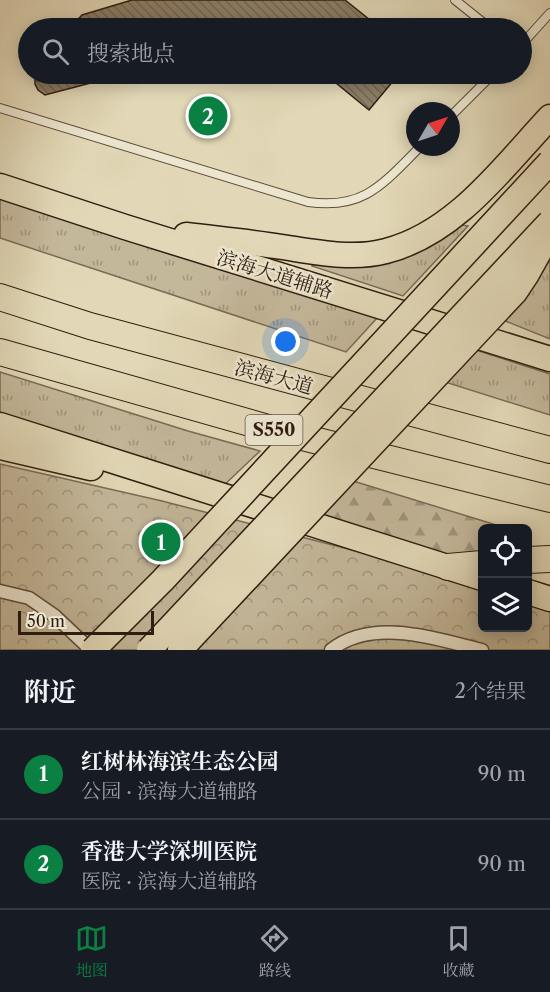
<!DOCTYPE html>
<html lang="zh">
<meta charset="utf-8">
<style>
body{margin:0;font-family:"Libre Caslon Text","Noto Serif SC",serif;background:#242831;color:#f1f3f6}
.controls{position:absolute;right:18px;bottom:18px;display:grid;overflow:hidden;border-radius:9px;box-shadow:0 3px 15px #0003}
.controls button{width:54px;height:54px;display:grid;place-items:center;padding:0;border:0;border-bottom:2px solid #363941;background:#171b24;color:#f1f3f6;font:30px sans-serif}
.compass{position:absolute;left:406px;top:102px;width:54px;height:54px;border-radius:50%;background:#171b24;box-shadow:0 3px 15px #0003;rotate:51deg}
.scale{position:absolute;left:18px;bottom:15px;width:136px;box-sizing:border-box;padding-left:6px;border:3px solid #2f1d10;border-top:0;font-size:16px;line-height:21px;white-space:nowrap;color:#2f1d10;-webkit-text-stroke:4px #ece6d0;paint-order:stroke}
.you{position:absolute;left:286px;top:342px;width:21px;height:21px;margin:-15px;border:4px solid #fff;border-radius:50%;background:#1a73e8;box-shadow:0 0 0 9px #1a73e833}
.badge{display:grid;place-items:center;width:39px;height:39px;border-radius:50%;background:#0b8043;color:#fff;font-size:20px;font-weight:700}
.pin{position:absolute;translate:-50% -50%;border:3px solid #fff;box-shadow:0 2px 6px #0006}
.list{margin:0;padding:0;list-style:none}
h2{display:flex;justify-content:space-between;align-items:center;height:78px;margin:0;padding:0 24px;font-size:26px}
h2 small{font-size:20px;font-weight:400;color:#9ea1a6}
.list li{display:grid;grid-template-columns:39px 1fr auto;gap:18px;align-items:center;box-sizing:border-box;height:90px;padding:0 24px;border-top:2px solid #363941}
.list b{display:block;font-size:22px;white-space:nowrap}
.list p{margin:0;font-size:20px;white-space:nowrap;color:#9ea1a6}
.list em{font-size:20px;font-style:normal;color:#9ea1a6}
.icon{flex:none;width:33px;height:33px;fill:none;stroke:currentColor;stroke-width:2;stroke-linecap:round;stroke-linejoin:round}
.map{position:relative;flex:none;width:550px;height:650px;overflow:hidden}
.search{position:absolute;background:#171b24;box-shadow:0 3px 15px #0003;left:18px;right:18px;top:18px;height:66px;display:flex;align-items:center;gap:15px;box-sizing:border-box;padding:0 21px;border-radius:33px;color:#9ea1a6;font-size:22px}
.sheet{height:258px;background:#171b24}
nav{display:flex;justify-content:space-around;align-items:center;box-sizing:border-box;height:84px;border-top:2px solid #363941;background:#171b24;font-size:16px;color:#9ea1a6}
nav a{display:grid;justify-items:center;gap:3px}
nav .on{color:#0b8043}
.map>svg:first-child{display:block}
.grass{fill:url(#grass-tufts);stroke:#7a6a56;stroke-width:1.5}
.forest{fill:url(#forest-firs);stroke:#7a6a56;stroke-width:1.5}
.park{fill:url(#park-crowns);stroke:#7a6a56;stroke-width:1.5}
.building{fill:url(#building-back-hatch);stroke:#2f1d10;stroke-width:1.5}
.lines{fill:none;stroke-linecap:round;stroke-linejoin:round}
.service-casing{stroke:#5c4c3a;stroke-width:10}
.pedestrian-casing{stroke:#5c4c3a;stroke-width:15}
.primary-casing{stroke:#2f1d10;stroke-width:27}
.trunk-casing{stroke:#2f1d10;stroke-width:28}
.service{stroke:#ece6d0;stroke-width:8}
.pedestrian{stroke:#ece6d0;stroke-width:12}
.primary{stroke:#e2d8b7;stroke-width:24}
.trunk{stroke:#e2d8b7;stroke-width:26}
.primary-bridge-casing{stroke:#2f1d10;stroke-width:27;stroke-linecap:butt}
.primary-bridge{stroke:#e2d8b7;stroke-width:24}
.labels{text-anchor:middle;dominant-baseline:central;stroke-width:5;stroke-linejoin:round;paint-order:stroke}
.shield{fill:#ece6d0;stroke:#68594a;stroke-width:1.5}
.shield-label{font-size:18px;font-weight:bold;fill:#2f1d10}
.street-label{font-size:20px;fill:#2f1d10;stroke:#ece6d0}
</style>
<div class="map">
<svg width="550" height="650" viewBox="0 0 550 650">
<defs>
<pattern id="grass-tufts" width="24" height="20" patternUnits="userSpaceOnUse" patternTransform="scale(1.5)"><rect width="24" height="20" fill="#c4b89b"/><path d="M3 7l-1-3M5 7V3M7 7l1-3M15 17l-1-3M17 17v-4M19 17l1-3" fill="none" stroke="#a0957d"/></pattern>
<pattern id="forest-firs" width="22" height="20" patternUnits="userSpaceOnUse" patternTransform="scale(1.5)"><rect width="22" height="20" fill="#c4b89b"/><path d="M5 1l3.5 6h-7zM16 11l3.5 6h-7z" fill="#a0957d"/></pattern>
<pattern id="park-crowns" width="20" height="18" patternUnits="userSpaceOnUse" patternTransform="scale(1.5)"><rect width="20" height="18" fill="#c4b89b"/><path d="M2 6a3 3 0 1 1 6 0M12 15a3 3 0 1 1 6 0" fill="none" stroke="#a0957d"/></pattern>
<pattern id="building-back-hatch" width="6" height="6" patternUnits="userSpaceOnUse" patternTransform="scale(1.5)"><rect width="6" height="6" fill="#8c7e67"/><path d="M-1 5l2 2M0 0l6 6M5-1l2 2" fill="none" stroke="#736753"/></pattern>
</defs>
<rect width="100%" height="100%" fill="#e2d8b7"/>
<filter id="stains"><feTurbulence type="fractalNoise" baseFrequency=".00333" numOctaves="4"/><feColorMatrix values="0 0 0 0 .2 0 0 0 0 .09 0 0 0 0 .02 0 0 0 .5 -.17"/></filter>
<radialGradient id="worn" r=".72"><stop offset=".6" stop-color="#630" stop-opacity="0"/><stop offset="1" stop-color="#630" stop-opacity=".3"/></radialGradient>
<g class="grass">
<path d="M0,194l377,124 -31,34 -346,-114z"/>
<path d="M452,223l16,3 -65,70 -91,-30 3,-3z"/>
<path d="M550,260v79l-47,-19z"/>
<path d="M476,350l74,24v41l-105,-33z"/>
<path d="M0,372l188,59 72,20 -41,39 -219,-72z"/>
</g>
<path class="forest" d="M353,481l153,47h-24v27l-36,6 -128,-42z"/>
<path class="park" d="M0,464l162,37 279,72 41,14v41h46v-26l22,7v41h-550z"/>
<g class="building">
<path d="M132,0h213l35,28h-310l12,-13z"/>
<path d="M35,74h90l-80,21 -7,-5 -3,-6z"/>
<path d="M325,74h74l-30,36z"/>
</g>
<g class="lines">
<defs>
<g id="service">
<path d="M455,0l35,28"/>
<path d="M522,44l28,-31"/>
<path d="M0,108l308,94c56,8 75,-18 112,-55"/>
<path d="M451,116l42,-42"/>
</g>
<g id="pedestrian">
<path d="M0,591l29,7 26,18 36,34"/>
<path d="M331,650c42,-33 105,-11 151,0"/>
</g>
<g id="primary">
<path d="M0,186l125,41 425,132"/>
<path d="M186,235c32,4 64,7 96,12 33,5 71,13 104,4 70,-18 117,-84 164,-134"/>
<path d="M0,425l482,153"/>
<path d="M0,447l91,21"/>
<path d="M528,592l22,7"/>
</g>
<g id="trunk">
<path d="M0,297l90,29 460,124"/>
<path d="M0,352l282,80 268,67"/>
<path d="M528,560l22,-1"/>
<path d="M448,567l34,-3"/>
</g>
</defs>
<use href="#service" class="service-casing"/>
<use href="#pedestrian" class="pedestrian-casing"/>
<use href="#primary" class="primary-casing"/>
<use href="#trunk" class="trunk-casing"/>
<use href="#service" class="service"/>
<use href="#pedestrian" class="pedestrian"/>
<use href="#primary" class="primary"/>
<use href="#trunk" class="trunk"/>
<defs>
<g id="primary-bridge">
<path d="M93,650l70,-70 387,-418"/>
<path d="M149,650l401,-428"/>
<path d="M180,650l335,-358 12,-18 21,-38"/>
</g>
</defs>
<use href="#primary-bridge" class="primary-bridge-casing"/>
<use href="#primary-bridge" class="primary-bridge"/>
</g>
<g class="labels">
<rect class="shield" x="245.5" y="415" width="57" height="30" rx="4.5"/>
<g class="shield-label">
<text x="274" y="430">S550</text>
</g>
<g class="street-label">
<text transform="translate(275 274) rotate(17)">滨海大道辅路</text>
<text transform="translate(274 377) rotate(15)">滨海大道</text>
</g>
</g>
<rect width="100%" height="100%" filter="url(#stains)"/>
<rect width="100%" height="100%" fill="url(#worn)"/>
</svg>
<div class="controls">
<button><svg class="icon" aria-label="locate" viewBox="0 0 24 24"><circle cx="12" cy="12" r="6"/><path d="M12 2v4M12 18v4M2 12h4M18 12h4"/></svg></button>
<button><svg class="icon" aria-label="layers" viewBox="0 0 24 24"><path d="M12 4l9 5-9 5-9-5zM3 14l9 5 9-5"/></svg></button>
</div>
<svg class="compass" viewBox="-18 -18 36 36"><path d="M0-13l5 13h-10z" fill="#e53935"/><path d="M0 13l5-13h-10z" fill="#9ea1a6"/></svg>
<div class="scale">50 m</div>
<div class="you"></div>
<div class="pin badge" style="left:161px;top:542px">1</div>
<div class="pin badge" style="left:208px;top:116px">2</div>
<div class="search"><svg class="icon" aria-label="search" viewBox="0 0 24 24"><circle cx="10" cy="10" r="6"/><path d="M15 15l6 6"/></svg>搜索地点</div>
</div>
<section class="sheet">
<h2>附近<small>2个结果</small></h2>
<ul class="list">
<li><span class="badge">1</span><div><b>红树林海滨生态公园</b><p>公园 · 滨海大道辅路</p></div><em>90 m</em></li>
<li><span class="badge">2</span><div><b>香港大学深圳医院</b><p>医院 · 滨海大道辅路</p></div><em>90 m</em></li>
</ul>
</section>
<nav>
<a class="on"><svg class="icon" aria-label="map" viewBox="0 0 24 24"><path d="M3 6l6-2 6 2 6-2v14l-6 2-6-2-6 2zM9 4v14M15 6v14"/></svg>地图</a>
<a><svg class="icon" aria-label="directions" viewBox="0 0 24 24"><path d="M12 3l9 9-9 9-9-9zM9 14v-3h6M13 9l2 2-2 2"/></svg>路线</a>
<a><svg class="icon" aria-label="saved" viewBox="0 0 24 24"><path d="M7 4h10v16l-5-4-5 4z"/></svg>收藏</a>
</nav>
